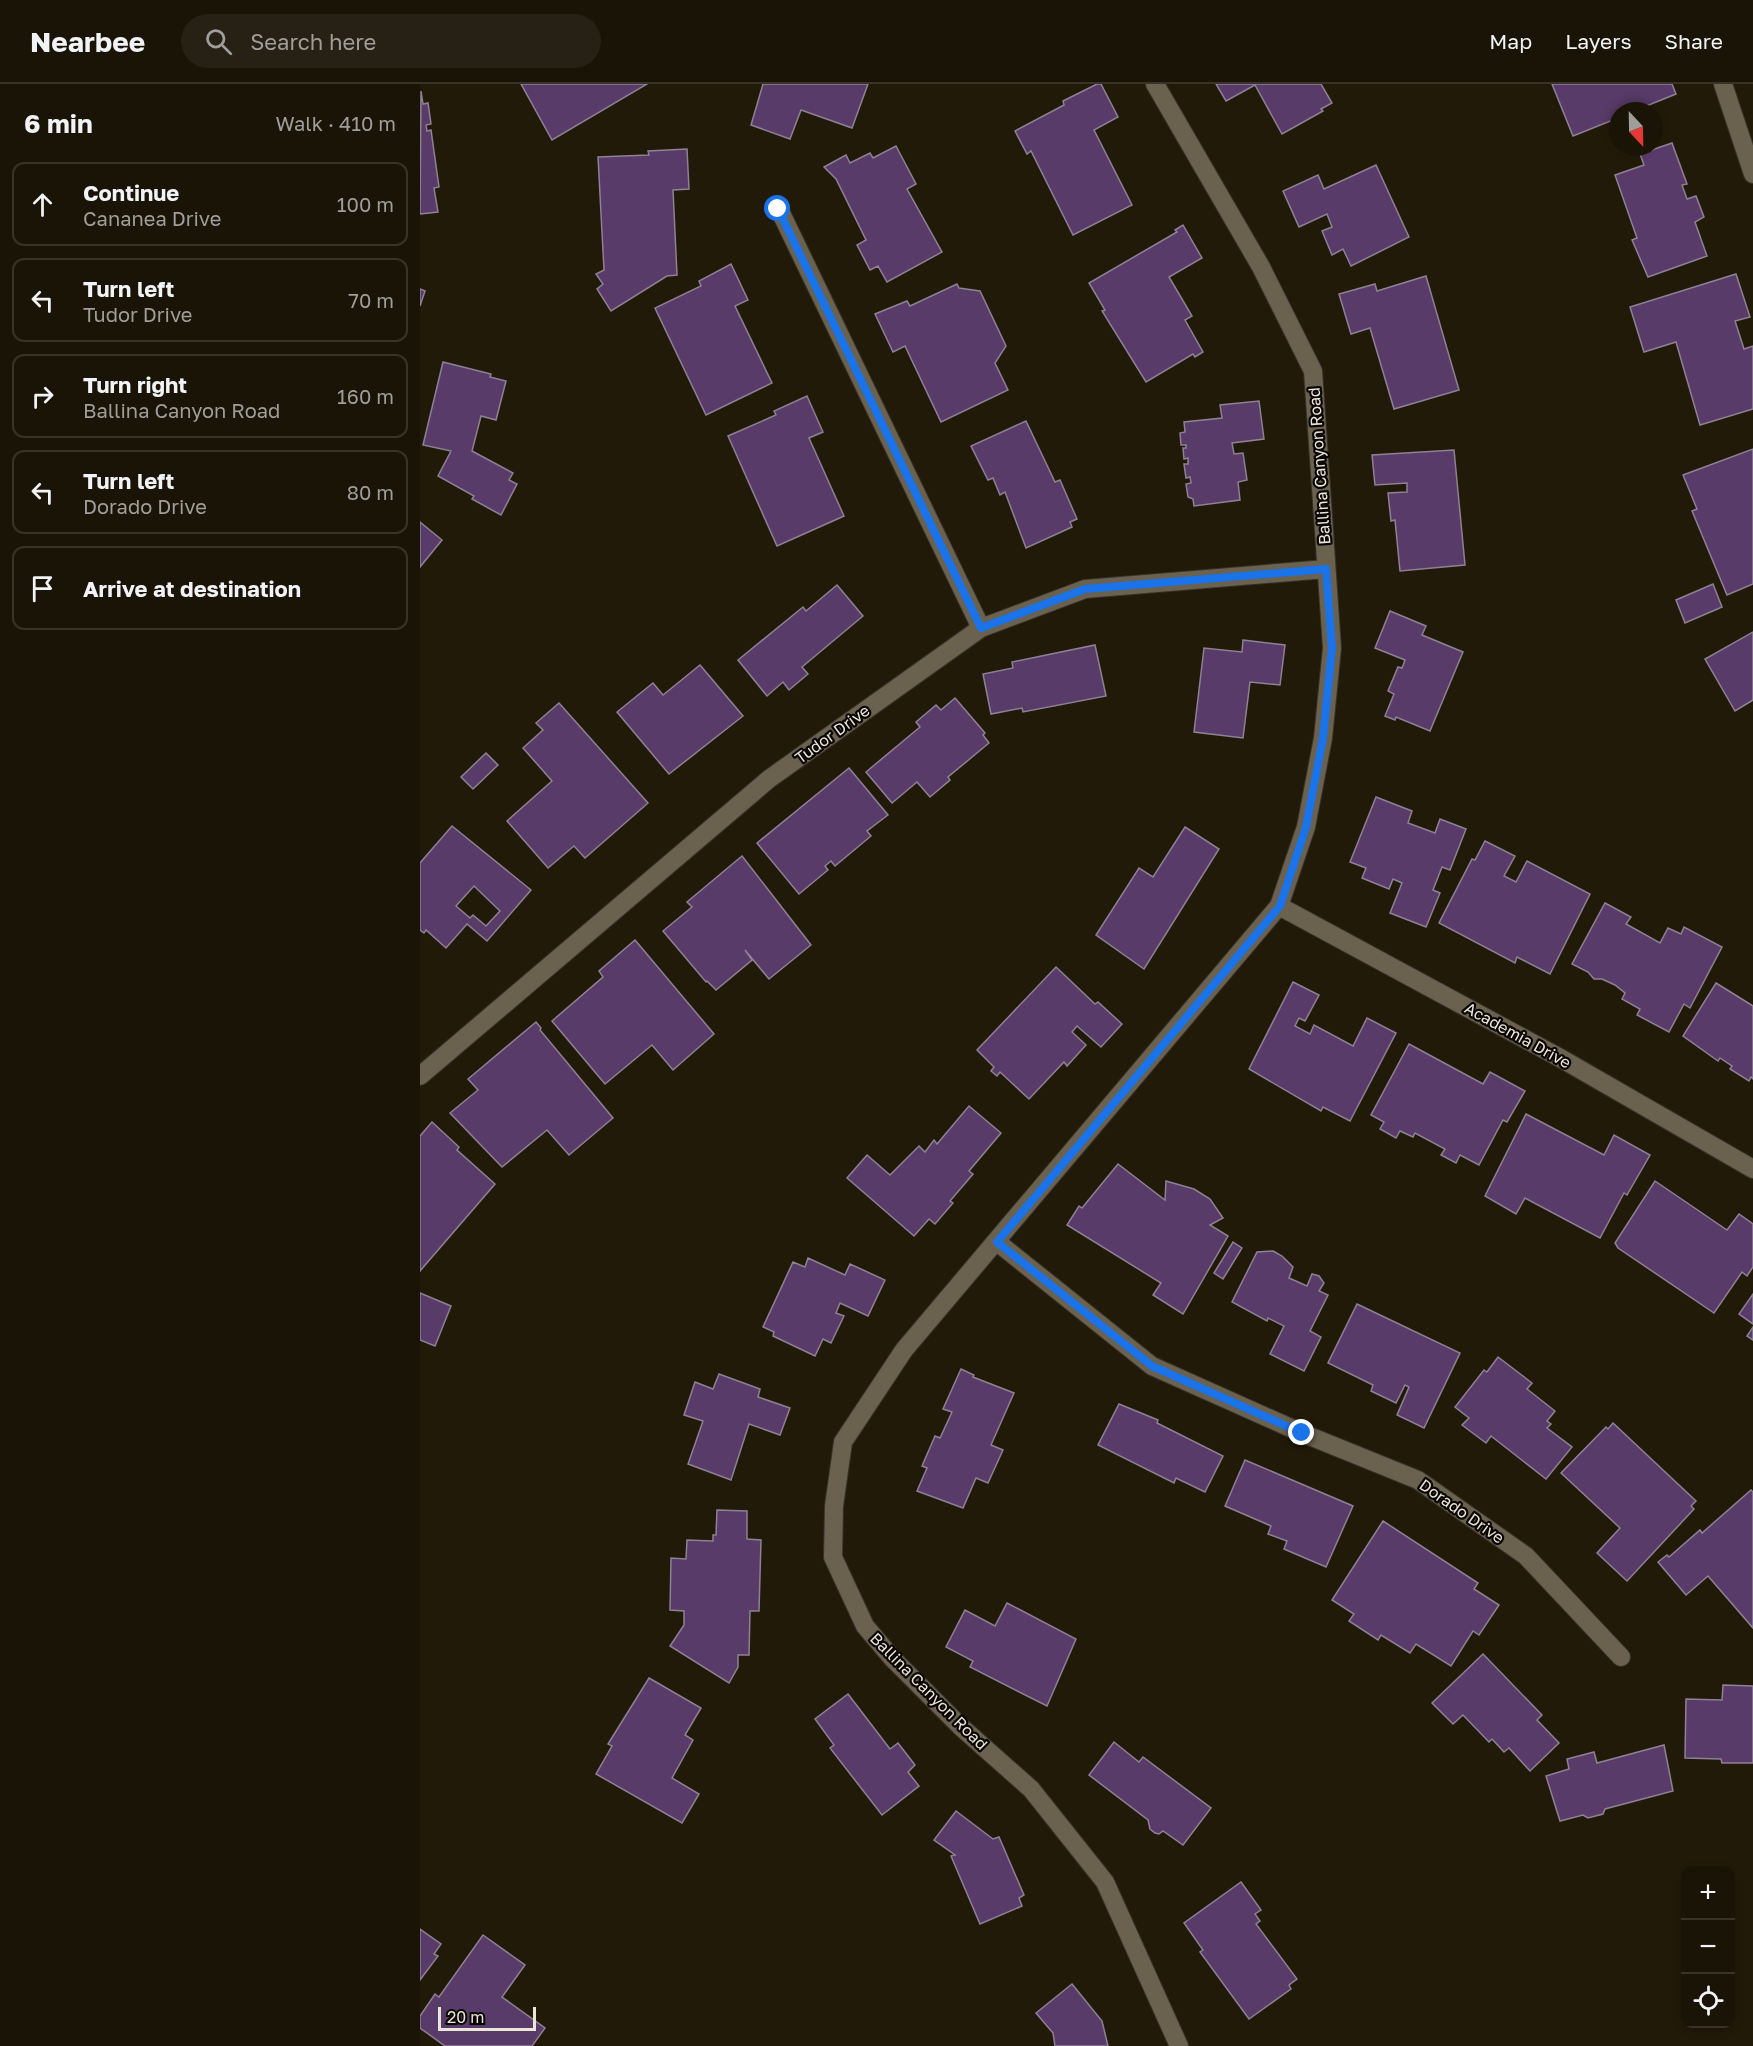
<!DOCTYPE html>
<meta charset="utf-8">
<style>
body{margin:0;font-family:"Golos Text",sans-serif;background:#272115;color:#f1f3f6}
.controls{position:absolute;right:18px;bottom:18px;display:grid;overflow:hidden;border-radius:12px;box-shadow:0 3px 9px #0003}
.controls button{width:54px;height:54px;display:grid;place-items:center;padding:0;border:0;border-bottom:2px solid #383328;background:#1a1407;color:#f1f3f6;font:30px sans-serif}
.compass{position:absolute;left:1189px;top:18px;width:54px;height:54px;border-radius:50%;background:#1a1407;box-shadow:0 3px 9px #0003;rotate:158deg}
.scale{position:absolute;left:18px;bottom:15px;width:98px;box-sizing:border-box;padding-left:6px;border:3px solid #ebe6db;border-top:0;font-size:16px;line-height:21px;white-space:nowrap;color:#ebe6db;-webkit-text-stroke:4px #090602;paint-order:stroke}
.stop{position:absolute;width:18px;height:18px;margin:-14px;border:4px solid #1a73e8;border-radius:50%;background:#fff}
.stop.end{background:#1a73e8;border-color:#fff;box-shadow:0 2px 6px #0008}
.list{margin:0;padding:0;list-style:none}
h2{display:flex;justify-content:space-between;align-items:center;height:78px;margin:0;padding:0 24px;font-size:26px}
h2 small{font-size:20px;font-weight:400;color:#9f9e9b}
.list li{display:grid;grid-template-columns:39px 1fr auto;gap:18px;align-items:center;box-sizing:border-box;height:84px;margin:0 12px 12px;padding:0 12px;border:2px solid #383328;border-radius:12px}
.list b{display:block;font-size:22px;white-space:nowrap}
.list p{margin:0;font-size:20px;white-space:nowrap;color:#9f9e9b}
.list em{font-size:20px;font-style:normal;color:#9f9e9b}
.icon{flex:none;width:33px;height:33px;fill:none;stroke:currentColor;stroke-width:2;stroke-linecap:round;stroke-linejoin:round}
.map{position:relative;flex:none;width:1333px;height:1962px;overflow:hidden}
header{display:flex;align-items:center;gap:36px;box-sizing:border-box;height:84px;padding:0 30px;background:#1a1407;border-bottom:2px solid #383328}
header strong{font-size:28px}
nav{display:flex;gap:33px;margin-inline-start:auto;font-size:21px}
.search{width:420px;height:54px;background:#272115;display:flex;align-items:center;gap:15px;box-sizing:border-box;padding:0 21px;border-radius:33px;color:#9f9e9b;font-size:22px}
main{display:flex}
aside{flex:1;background:#1a1407}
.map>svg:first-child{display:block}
.building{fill:#593b69;stroke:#8d8194;stroke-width:1.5;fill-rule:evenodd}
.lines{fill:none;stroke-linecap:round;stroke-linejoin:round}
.minor-casing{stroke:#38322c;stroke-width:20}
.minor{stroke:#6a614e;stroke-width:18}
.route{stroke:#1a73e8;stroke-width:8}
.labels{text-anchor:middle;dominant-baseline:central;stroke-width:4.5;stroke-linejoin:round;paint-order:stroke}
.street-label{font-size:16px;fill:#ebe6db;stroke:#090602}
</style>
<header>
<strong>Nearbee</strong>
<div class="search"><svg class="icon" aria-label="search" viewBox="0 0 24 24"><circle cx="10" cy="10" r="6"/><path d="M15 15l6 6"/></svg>Search here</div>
<nav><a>Map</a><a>Layers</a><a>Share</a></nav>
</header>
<main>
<aside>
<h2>6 min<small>Walk · 410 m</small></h2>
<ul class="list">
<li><svg class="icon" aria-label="ahead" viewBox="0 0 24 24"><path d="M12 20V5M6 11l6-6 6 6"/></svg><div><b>Continue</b><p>Cananea Drive</p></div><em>100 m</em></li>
<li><svg class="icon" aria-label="left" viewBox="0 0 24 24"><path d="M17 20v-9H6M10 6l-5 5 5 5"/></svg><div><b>Turn left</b><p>Tudor Drive</p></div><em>70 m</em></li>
<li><svg class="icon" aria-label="right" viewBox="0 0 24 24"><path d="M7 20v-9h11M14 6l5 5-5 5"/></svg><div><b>Turn right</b><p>Ballina Canyon Road</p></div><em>160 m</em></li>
<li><svg class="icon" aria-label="left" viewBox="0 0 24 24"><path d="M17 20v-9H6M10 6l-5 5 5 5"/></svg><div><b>Turn left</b><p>Dorado Drive</p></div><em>80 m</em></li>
<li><svg class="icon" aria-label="arrive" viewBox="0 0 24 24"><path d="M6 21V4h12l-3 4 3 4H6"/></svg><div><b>Arrive at destination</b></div></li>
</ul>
</aside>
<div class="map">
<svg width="1333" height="1962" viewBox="0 0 1333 1962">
<rect width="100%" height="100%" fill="#221a09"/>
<g class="building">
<path d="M101,0h126l-95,56z"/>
<path d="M343,0h105l-16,44 -51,-18 -11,29 -39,-14z"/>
<path d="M677,0h4l17,33 -24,13 38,75 -59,30 -42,-84 -4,3 -12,-23 49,-26 -1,-4z"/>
<path d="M796,0h105l11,19 -11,6 2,2 -41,23 -27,-49 -29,16z"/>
<path d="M1132,0h120l4,10 -42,17h-16v7l-45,18z"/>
<path d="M1,7l2,13 5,-1 3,21 -5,1 1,6 4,-1 8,57 -5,1 4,24 -18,2z"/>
<path d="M1252,59l15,41 -5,1 5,14 9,-3 8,21 -9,5 12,34 -59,21 -16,-37 5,-2 -22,-63 29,-10 -4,-11z"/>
<path d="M476,62l20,38 -9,5 35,63 -55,30 -9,-16 -8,4 -13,-25 9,-5 -30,-61 -12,-12 22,-12 4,8 20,-10 3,5z"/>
<path d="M267,65l2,40 -16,1 4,85 -10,1 -56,35 -14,-22 6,-5 -7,-10 8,-4 -6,-113 51,-2 -1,-4z"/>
<path d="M956,81l33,72 -58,29 -8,-17 -11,6 -10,-24 10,-4 -5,-13 -28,13 -16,-36 35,-16 6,14z"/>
<path d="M763,141l19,33 -33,19 23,39 -7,4 18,32 -8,5 -2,-3 -47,28 -44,-71 3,-1 -16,-27 88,-51 -2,-2z"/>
<path d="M311,180l17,36 -13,6 37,77 -66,32 -51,-107 46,-22 -2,-5z"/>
<path d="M1316,190l14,43 -15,4 9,28 9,-3v63l-53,16 -24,-83 -32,10 -14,-45z"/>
<path d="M1006,192l33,114 -65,19 -24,-81 -19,6 -12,-40 36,-10 2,7z"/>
<path d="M537,200l2,4 21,3 26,55 -11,17 13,27 -67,32 -36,-76 -12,6 -18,-38 32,-13 3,5z"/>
<path d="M0,205l5,2 -5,15z"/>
<path d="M23,278l48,12 -1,3 16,4 -10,39 -15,-4 -9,35 41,22 -4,7 8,4 -16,31 -29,-16 2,-3 -36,-20 13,-25 -28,-6z"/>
<path d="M387,312l16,36 -14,6 35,78 -67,30 -49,-110 48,-21 -2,-4z"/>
<path d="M839,317l5,38 -32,4 2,11 9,-1 4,27 -9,2 2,18 -46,6 -1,-7 -5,-2 -2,-13 5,-1 -1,-6 -4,1 -2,-14h4v-6l-4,1 -1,-11h3v-3h-5l-1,-12 5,-1 -1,-10 38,-4 -2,-13z"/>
<path d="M606,337l29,61 5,-2 17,39 -7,3 2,5 -46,21 -21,-56 -5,3 -7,-17 -5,2 -17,-34z"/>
<path d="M1333,365v135l-26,11 -35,-84 5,-2 -14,-34z"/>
<path d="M1034,366l11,115 -65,6 -5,-51 -4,1 -3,-28 19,-1v-9l-32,2 -3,-30z"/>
<path d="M0,438l22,18 -22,27z"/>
<path d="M1293,500l9,23 -37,16 -9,-23z"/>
<path d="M417,501l26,31 -61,51 6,7 -19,16 -6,-8 -16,14 -29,-36 65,-53 3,4z"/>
<path d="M970,527l36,15 -4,9 41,17 -33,79 -34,-14 -1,3 -10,-4 9,-22 -6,-3 10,-24 4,1 3,-8 -30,-12z"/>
<path d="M1333,548v68l-18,11 -30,-52z"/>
<path d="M823,556l42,5 -5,40 -30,-3 -7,56 -49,-6 10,-84 38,4z"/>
<path d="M675,561l11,51 -83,16 -1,-4 -31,6 -8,-40 30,-6 -1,-6z"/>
<path d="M280,581l43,51 -74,58 -52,-62 36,-29 10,12z"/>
<path d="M535,614l30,35 -2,2 6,8 -41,34 2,3 -20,17 -13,-15 -25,21 -26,-31 54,-45 -4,-5 20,-17 5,5z"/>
<path d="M139,619l89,100 -63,55 -11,-12 -26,22 -41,-47 45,-40 -29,-33 20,-18 -7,-7z"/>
<path d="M66,669l12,12 -25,24 -12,-12z"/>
<path d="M429,684l39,47 -21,16 4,5 -36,30 -4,-5 -6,5 3,4 -29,24 -42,-51z"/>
<path d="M956,713l36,14 -4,12 27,10 5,-14 26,10 -16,41 -8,-3 -9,23 7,3 -14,34 -36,-14 12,-30 -9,-4 -4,10 -27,-11 4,-10 -16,-6z"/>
<path d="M32,742l79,64 -44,51 -20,-17 -21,24 -20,-18 -2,3 -4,-3v-67zM54,802l26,25 -14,15 -13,-11 -3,3 -14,-12z"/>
<path d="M765,743l34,22 -75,120 -48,-34 43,-67 14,9z"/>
<path d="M1065,757l30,15 -11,20 12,6 11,-21 63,33 -40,80 -33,-17 -2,6 -76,-40 33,-64 3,1z"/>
<path d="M322,772l69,89 -42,34 -24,-29 7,10 -36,30 -9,-9 -1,1 -43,-51 29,-24 -5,-5z"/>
<path d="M1185,819l26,14 -5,7 34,19 8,-15 13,6 3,-7 38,20 -32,61 -6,-4 -15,28 -32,-17 3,-6 -18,-10 3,-6 -10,-8 -13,-6h-8l-6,-7 -16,-8z"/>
<path d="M215,856l79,94 -41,36 -21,-25 -47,39 -53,-63 51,-44 -4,-6z"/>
<path d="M636,883l39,37 3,-2 24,22 -21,23 -24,-21 -5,6 14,13 -19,21 -3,-4 -35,37 -29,-27 -3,4 -6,-5 3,-4 -17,-17z"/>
<path d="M873,898l26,13 -14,26 -6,-3 -4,8 15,8 4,-9 39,21 14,-28 29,15 -46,88 -27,-14 -2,4 -72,-42z"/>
<path d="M1296,899l37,23v73l-2,-2 -2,4 -19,-12 2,-3 -12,-8 -2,3 -35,-25z"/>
<path d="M116,938l5,6 -1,2 73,88 -44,37 -22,-25 -45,37 -52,-54 28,-23 -10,-11z"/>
<path d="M989,960l74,40 7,-12 35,19 -18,31 -4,-2 -24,45 -19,-10 -4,8 -15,-8 4,-6 -30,-16 -2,4 -13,-6 -4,7 -16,-9 4,-7 -13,-7z"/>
<path d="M549,1022l32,27 -32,38 4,3 -23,27 3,2 -18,21 -6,-5 -15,17 -67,-58 20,-23 23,20 29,-29 6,6 9,-12 3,4z"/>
<path d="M1106,1030l78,41 10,-20 36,20 -23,40 -3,-2 -24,45 -75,-40 -9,16 -31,-18z"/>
<path d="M12,1038l27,25 -2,3 38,34 -75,87v-135z"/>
<path d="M698,1080l47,36 1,-19 28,8 16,10 13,19 -13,7 18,11 -45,78 -30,-19 8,-12 -94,-58 12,-19 3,2z"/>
<path d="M1235,1097l72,49 12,-16 14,10v43l-6,9 -5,-4 -28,41 -96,-65 -3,-5z"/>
<path d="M813,1158l9,6 -19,31 -9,-6z"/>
<path d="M853,1167l9,5 11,11 -4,11 18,8 5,-12 7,2 5,7 -5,8 9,4 -18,36 11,6 -17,34 -34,-17 14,-28 -16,-8 -1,3 -35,-19 25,-50z"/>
<path d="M388,1174l37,17 5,-11 35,16 -17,36 -28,-13 -4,10 8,3 -13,27 -8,-4 -8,17 -42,-20 1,-4 -11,-5 30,-65 12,5z"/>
<path d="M0,1209l31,13 -16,40 -15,-6z"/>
<path d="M1333,1210v30l-14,-10z"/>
<path d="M937,1220l103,49 -36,75 -27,-13 12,-28 -4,-2 -9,18 -25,-12 2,-6 -45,-22z"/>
<path d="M1333,1243v13l-6,-4z"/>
<path d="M1078,1273l34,26 -5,6 28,22 -8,10 4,3 -4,4 25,19 -26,32 -55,-43 -5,7 -24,-18 7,-7 -14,-11 29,-37 3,2z"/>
<path d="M541,1285l13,6 -1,2 41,16 -23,52 12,5 -15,33 -12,-5 -13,30 -46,-17 10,-23 -5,-2 13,-30 5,2 12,-26 -9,-3z"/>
<path d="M299,1290l41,15 -2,8 32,11 -10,27 -31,-11 -18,56 -43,-16 15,-43 -19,-6 11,-33 18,7z"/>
<path d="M699,1320l39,16 -1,3 66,33 -18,36 -29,-14 -2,5 -76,-38z"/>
<path d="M1193,1339l83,78 -5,5 3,3 -67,72 -30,-28 23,-25 -59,-55 45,-46 2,2z"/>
<path d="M825,1376l108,46 -27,61 -42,-18 3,-8 -19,-7 3,-8 -46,-20z"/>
<path d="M1331,1406l2,2v136l-45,-52 -22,19 -28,-33 9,-7 2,2 31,-27 2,3z"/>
<path d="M297,1426l30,1v28l14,1 -2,71h-9l-1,44h-11v12l-9,16 -59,-37 14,-21v-14l-14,-1 1,-52 15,1 1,-19 26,1v-6h3z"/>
<path d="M963,1437l95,62 -4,6 25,16 -20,30 -6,-4 -22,35 -35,-22 -6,9 -29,-18 -3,5 -29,-19 5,-7 -22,-14z"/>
<path d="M587,1519l69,36 -29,67 -77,-39 3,-6 -27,-14 19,-37 30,16z"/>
<path d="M1063,1570l59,61 -5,5 22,23 -29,28 -21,-23 -5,4 -12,-13 -3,3 -26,-27 -10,9 -21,-21z"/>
<path d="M229,1594l52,30 -16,27 8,5 -21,38 27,16 -17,29 -86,-49 16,-28 -4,-2z"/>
<path d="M1303,1601l30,1v77h-31l-1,-4 -36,-1 1,-59 36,1z"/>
<path d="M428,1610l42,55 8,-6 17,22 -7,7 11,14 -37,29 -52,-67 4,-3 -19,-26z"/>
<path d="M694,1658l25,20 4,-5 68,51 -28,37 -20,-14 -4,3 -4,-1 -5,-4 -2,-9 -59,-45z"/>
<path d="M1244,1661l9,46 -68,18 -2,5 -15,4 -5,-3 -23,6 -14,-45 23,-7 -2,-10 27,-7 3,11z"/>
<path d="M536,1727l37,28 6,-2 25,58 -5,3 3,8 -42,18 -29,-68 4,-1 -21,-15z"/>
<path d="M821,1798l20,28 -6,4 5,7 -4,3 41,55 -8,6 2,4 -42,30 -49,-67 3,-2 -19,-27z"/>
<path d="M0,1845l21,15 -7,10 4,2 -18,24z"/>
<path d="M63,1851l42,30 -23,32 43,31 -13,18h-87l-25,-18v-12l15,-22 4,3z"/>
<path d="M652,1900l30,37 6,25h-53l-2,-13 -17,-20z"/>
</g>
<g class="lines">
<defs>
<g id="minor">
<path d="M735,0l106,183 52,104 19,277 -9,90 -17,89 -27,79 -375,444 -61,92 -9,64 -1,51 32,69 28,33 68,68 70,62 74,93 74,164"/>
<path d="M1303,0l30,90"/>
<path d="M359,125l202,419"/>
<path d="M859,822l283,153 191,110"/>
<path d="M0,992l349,-297 212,-151 104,-39 241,-20"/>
<path d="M577,1158l155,124 150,67 116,47 108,76 95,101"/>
</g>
</defs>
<use href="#minor" class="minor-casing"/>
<use href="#minor" class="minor"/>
</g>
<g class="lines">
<path class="route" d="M358,125l203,419 104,-39 241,-20 6,79 -9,90 -17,89 -26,79 -283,336 155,124 150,67"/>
</g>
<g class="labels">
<g class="street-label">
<text transform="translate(899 382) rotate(-94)">Ballina Canyon Road</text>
<text transform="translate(412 650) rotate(-36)">Tudor Drive</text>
<text transform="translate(1098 951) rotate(29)">Academia Drive</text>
<text transform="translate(1042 1427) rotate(35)">Dorado Drive</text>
<text transform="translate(509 1607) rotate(45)">Ballina Canyon Road</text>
</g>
</g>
</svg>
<div class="controls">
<button>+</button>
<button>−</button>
<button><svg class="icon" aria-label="locate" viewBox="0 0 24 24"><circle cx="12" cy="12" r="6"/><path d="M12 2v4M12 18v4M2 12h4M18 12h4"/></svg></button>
</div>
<svg class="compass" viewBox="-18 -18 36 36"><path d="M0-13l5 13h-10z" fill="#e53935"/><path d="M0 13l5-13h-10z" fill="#9f9e9b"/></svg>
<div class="scale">20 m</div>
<div class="stop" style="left:358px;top:125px"></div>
<div class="stop end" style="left:882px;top:1349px"></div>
</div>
</main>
